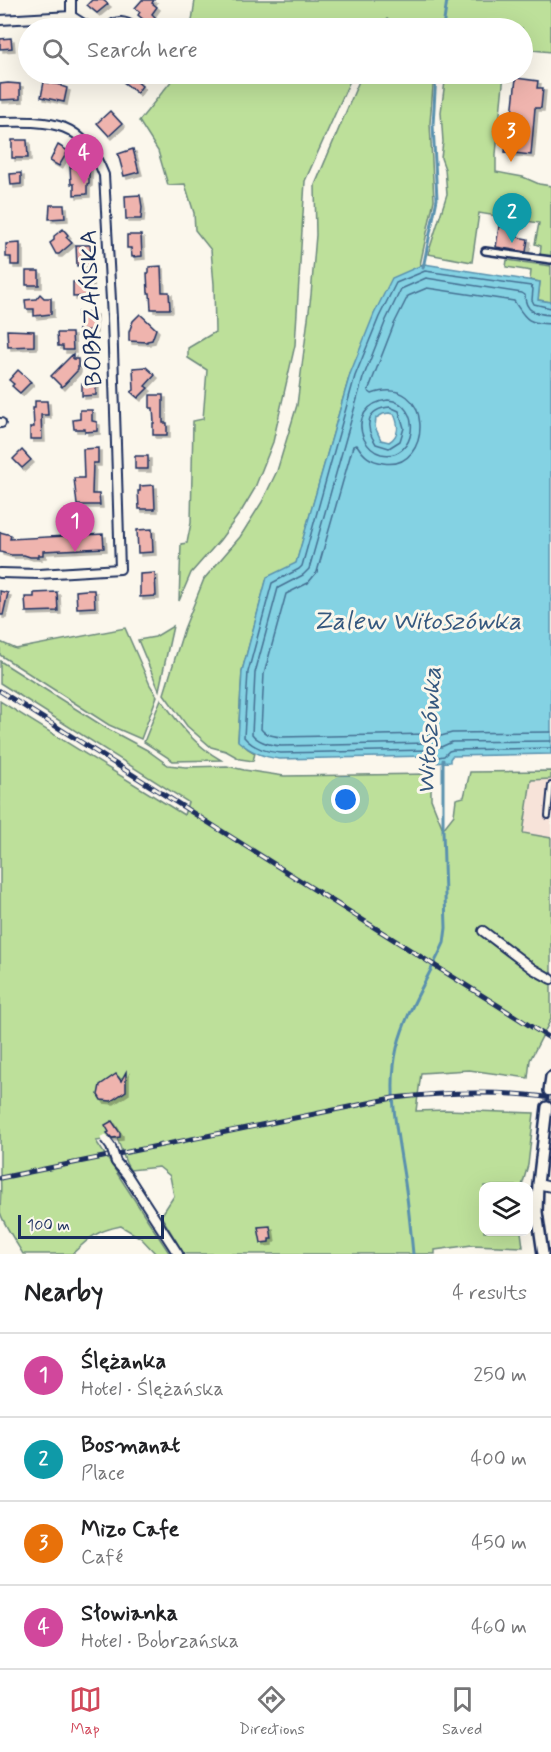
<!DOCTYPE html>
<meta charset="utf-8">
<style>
body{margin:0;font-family:Mynerve,sans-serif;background:#f2f2f2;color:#202124}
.controls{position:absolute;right:18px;bottom:18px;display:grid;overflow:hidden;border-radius:12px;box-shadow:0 6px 24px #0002}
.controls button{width:54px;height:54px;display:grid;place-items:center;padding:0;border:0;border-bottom:2px solid #e0e0e0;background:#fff;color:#202124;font:30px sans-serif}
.scale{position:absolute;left:18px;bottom:15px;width:146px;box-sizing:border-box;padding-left:6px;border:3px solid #1b2f5e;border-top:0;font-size:16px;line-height:21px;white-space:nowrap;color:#1b2f5e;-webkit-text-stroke:4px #fbf7ec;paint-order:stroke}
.you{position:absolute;left:346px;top:800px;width:21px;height:21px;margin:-15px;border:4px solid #fff;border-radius:50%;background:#1a73e8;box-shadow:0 0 0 9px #1a73e833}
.badge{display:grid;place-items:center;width:39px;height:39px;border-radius:50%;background:#d1495b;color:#fff;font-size:20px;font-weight:700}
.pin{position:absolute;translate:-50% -50px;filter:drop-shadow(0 2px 3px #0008)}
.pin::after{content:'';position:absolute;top:32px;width:21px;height:18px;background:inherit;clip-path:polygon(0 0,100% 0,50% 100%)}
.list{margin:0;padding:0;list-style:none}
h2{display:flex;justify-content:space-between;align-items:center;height:78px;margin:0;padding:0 24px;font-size:26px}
h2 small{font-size:20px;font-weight:400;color:#757577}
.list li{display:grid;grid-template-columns:39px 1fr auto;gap:18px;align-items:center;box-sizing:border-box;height:84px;padding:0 24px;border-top:2px solid #e0e0e0}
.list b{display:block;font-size:22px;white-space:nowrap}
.list p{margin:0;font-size:20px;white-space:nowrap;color:#757577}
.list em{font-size:20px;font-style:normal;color:#757577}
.icon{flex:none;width:33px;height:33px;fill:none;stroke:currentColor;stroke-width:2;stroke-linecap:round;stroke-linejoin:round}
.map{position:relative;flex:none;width:551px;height:1254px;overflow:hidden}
.search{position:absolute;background:#fff;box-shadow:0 6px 24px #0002;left:18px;right:18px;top:18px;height:66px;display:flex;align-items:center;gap:15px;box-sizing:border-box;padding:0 21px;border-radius:33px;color:#757577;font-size:22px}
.sheet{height:414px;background:#fff}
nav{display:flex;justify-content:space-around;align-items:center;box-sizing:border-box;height:84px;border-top:2px solid #e0e0e0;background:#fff;font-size:16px;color:#757577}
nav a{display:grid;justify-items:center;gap:3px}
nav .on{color:#d1495b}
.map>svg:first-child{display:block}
.built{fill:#f7e3d9}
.green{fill:#bde09a;stroke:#6c887c;stroke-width:1.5}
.water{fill:#84d2e3;stroke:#5a91ae;stroke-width:1.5;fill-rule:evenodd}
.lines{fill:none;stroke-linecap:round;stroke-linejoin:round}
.shore{stroke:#457093;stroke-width:1.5}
.stream{stroke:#5a91ae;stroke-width:3}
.building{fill:#efb4ae;stroke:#1b2f5e;stroke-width:1.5;filter:url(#shadow)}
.service-casing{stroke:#1b2f5e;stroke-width:8}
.pedestrian-casing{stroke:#1b2f5e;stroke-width:10}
.minor-casing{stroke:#1b2f5e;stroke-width:12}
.tertiary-casing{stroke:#1b2f5e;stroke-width:14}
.service{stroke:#fbf7ec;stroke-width:4}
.pedestrian{stroke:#fbf7ec;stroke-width:5}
.minor{stroke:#fbf7ec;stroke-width:8}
.tertiary{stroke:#fbf7ec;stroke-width:9}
.rail-casing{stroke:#1b2f5e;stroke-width:5}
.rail{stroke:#fbf7ec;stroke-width:3;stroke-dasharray:9;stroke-linecap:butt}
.minor-bridge-casing{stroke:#1b2f5e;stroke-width:12;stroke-linecap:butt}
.minor-bridge{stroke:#fbf7ec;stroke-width:8}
.labels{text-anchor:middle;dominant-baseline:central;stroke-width:6;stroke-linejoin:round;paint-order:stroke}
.street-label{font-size:24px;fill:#1b2f5e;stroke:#fbf7ec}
.water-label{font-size:26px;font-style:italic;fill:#35587f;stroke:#fbf7ec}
</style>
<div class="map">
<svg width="551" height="1254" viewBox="0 0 551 1254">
<defs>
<filter id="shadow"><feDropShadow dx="3" dy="3" stdDeviation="0" flood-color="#0004"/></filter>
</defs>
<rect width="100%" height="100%" fill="#fbf7ec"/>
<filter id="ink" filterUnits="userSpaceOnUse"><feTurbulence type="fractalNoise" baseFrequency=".0167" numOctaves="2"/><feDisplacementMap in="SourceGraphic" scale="12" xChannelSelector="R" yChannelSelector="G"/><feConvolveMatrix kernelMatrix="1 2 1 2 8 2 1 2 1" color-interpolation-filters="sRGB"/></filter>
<g filter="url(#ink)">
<path class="built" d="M551,779v59l-28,-5 8,-53z"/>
<g class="green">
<path d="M195,0h356v52l-28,-3 -1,-21h-115l-20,-9 -8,9h-188z"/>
<path d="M177,74h176l-48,107 -10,164 -22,97 -19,48 -12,20 -22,30 -29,33 -12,28 2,-57 6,-1 4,-20 2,-102 10,-2 4,-49 -19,-12v-10l27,-16 -1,-48 -3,-34 -16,-20 -1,-17 -9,-29 -17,1 -10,-34 -19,-30z"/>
<path d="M362,74h72l-4,49 4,77 -14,65 4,-1 -74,110 -54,190 -29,14 -25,93 -4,69 10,9 7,4 -2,8 -13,-2 -14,-8 -15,-4 -24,-21 -23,-32 20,-65 20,-50 36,-42 22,-35 15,-31 20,-66 14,-110 5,-60 -1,-50z"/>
<path d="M446,74h58l-8,80v18l27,5 16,7 12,2v71l-11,-1 1,-10 -6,-2 4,-21 -60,-10 -7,49 -44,-8 19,-60 -2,-25 -4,-11 2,-16 -2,-30z"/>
<path d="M507,260l44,6v36l-13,-2 2,-18 -10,-2 1,-9 -25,-4z"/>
<path d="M173,626l-14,64 -21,-50 17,-3z"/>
<path d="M125,628l25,57 7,11 -16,43 -32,-14 -109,-70v-13l16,7z"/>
<path d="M0,661l106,67 41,22 21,15 18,2 41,-1 17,4 40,6 147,-2v25l12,30 11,-14 2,-16 8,-2 6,-25 81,-1v8l-20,1 -8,53 28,5v181l-21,41 -2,18 -59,-8 -48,3 -5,38 30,-1 88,3 -6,52 -6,21h-38v46h37l2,15 -51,-2 -37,5v4h-251l-23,-38 13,-20 -4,-20 -11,-9 -29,3 -4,-7 -9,-25 -21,3 74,113h-14l-15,-16 -20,-12c-25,5 -31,11 -49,28h-49c-6,-10 -21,-33 -23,-42 0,-14 2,-25 0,-39v-472l184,114 4,-13 -188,-119z"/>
<path d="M161,699c19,26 31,44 60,61l-48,1 -29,-19z"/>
</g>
<path class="water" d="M424,264l116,18 -2,18 13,2v452l-99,2 -2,3v3l-18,1 -3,-7 -149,3c-17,-2 -29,-7 -42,-18l4,-70 25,-94 29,-14 54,-189 24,-60 18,-36zM389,413l5,1c5,11 6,21 -5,28l-8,-2 -6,-13 1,-9 7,-4z"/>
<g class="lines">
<g class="shore">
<path d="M551,308l-17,-4 -2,-4 1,-11 -2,-3 -106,-15 -29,12 -17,34 -24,59 -53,190 -3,3 -27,14 -24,89 -4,65c9,11 23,15 37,16l148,-3 4,2 5,5 6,-1 5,-5 4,-1 98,-2"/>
<path d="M551,315c-15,-1 -26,-3 -26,-20l-3,-2 -96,-15 -25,11 -15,31 -23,58 -54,191 -6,6 -25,13 -23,85 -3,61c6,8 18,11 29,12l148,-3 12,4 11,-5 99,-1"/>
<path d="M551,324c-25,-1 -25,-5 -37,-23l-87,-13 -19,8 -14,28 -26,67 4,3c62,-22 62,78 11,69 -13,-2 -19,-7 -26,-18l-4,1 -36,126 -9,11 -22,11 -22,80 -3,55c4,6 13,7 20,8l147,-3 13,2 11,-3 99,-1"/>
<path d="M388,400c35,3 29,62 -7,54 -8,-2 -13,-7 -17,-15 -9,-20 3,-37 24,-39z"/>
<path d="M390,407l9,4 5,17 -4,13 -11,7 -13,-4c-12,-18 -10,-35 14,-37z"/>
</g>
<g class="stream">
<path d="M443,28l4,-28"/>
<path d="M423,268l14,-69 -4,-74 3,-51"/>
<path d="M413,1254c-2,-21 -4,-43 -7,-64 -6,-46 -20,-95 -9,-142 9,-37 32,-71 47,-105l2,-15 -3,-98v-70"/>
</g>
</g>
<g class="building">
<path d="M92,0h11l5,4 -11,9 -10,-8z"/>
<path d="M142,0h12l-2,3 5,4 -5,7 4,4 -6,7 -12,-10 2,-3 -5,-4z"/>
<path d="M11,38l1,10 -12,1v-10z"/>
<path d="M126,74h16l-6,7 6,5 -5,7 -16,-13z"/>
<path d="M516,78l22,3 -1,7h6l-2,20h-6l-4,47 -26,-3 1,-9h3z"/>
<path d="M44,82l17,3v1l6,2 -3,14 -23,-5z"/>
<path d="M8,83l12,1v15l-20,1v-16z"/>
<path d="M110,111l12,13 -13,12 -12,-13z"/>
<path d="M12,140h15l1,18h-16z"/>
<path d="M58,145l10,6 -9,15 -9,-5z"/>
<path d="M133,149l6,23 -15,4 -6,-22z"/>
<path d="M70,167h19v16l-2,1v10l-13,1v-11h-3z"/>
<path d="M21,173v11l-10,1 -1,-11z"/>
<path d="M140,195l2,12 -1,12h-15l-1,-23z"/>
<path d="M50,205h14l1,13 -16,1z"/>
<path d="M499,226l14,2 -1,8 16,3 -2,13 -30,-5z"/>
<path d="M63,229l5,6 -2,2 6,6 -13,11h-3l-6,-11 4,-3v-4z"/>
<path d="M127,235h14l1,21 -10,1 -1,-9h-4z"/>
<path d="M20,243v22h-9v-8h-5v-13z"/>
<path d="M76,245h14l2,20 -15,1z"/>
<path d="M161,266l1,26h7l1,17h-19l-1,-16h-2l-1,-20h2v-6z"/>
<rect x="26" y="271" width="13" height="14"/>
<path d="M91,281l1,15 -19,1v-15z"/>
<path d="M40,294l4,4h7v16l-17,2v-7h-8l-1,-9 11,-1z"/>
<path d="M78,312h16v18l-15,1z"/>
<path d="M140,314l16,15 -4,11 -5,1v1l-18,-1v-9l4,-11z"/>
<path d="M7,330l27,1v15l-26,1z"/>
<path d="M57,333h15l1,17h-10v-4h-5z"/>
<path d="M73,354v5h5v11l-16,17 -11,-11z"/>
<path d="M146,367l9,8 -10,11 3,2 -10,10 -7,-6 3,-2 -1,-22z"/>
<path d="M18,370l13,12 -11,11 -8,-7 2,-2 -5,-4z"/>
<path d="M96,383v12l-14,1v-12z"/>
<path d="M150,395h13v28h4v12h-14v-12h1l-1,-15h-3z"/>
<path d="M35,401h12l1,14h-7l1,24h-12v-12h4l-1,-19h2z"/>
<path d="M80,410h12v11l5,1v9l-12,1v-3h-11l-1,-9 7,-1z"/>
<path d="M98,448v15h-5l-1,31h7l1,11h-23l-3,-27h10l-1,-29z"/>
<path d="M22,450l9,10 -9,8 -9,-9z"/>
<rect x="135" y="456" width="13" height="13"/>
<path d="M154,485l1,24h-16l-1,-18h2v-5z"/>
<path d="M152,529l1,23 -15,1 -1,-23z"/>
<path d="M0,532l11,3 -1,4 93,-5 1,14 -61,3v4h-5l1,2h-9l-6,-2h-13l-11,-3z"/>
<path d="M155,573l1,23 -16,1v-23z"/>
<path d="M86,590h8l1,17 -18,1 -1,-17z"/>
<path d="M0,591l8,2 -5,22h-3z"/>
<path d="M57,592l1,19 -32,1 -1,-15h9v-4z"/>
<path d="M126,1072v19l-15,10 -10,-1 -3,-5 2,-10 16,-11 5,7z"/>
<path d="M112,1121l8,12v4l-8,1 -5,-5 2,-1 -4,-7z"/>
<path d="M270,1226l2,13h-3v3l-8,1 -3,-16z"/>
</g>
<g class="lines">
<defs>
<path id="service" d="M548,816l3,-31"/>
<path id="pedestrian" d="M485,251l66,9"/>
<g id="minor">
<path d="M71,16l19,12"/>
<path d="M0,20l71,-4v-16"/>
<path d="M109,28c7,-9 17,-7 25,0"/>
<path d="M0,122c52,-1 83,-2 104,53l8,143 8,251 -81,5 -39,-1"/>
<path d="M0,423h1"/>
<path d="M483,931l50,38 18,10"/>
<path d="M127,1175l51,79"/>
<path d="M538,1184l13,3"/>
</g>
<g id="tertiary">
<path d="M549,1091l2,-14"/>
<path d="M543,1254l-6,-42 1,-28 9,-77"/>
</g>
</defs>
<use href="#service" class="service-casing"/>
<use href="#pedestrian" class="pedestrian-casing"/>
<use href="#minor" class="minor-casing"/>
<use href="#tertiary" class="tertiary-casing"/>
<use href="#service" class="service"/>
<use href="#pedestrian" class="pedestrian"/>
<use href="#minor" class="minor"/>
<use href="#tertiary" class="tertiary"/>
<defs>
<g id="rail">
<path d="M0,691l551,348"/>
<path d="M0,1178l393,-80c53,-6 105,-8 158,0"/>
</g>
</defs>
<use href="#rail" class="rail-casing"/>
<use href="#rail" class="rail"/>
<defs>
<path id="minor-bridge" d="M105,1139l6,8 5,15 11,13"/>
</defs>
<use href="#minor-bridge" class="minor-bridge-casing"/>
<use href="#minor-bridge" class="minor-bridge"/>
</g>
</g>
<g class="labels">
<g class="street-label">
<text transform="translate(92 308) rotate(-92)">BOBRZAŃSKA</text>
</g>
<g class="water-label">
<text x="417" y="622">Zalew Witoszówka</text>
<text transform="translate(430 731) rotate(-87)">Witoszówka</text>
</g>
</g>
</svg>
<div class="controls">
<button><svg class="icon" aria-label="layers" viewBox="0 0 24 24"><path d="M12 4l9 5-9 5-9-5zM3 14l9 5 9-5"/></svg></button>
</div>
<div class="scale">100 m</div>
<div class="you"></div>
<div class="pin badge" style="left:75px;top:552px;background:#d1479c">1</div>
<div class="pin badge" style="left:512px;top:243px;background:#0f9aa8">2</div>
<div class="pin badge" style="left:511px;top:162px;background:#e8710a">3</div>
<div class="pin badge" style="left:84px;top:184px;background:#d1479c">4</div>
<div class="search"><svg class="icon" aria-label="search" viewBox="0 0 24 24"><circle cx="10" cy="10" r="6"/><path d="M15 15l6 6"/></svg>Search here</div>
</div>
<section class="sheet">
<h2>Nearby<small>4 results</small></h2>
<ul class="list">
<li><span class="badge" style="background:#d1479c">1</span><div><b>Ślężanka</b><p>Hotel · Ślężańska</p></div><em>250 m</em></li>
<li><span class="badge" style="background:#0f9aa8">2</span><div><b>Bosmanat</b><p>Place</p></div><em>400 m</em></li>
<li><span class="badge" style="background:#e8710a">3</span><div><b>Mizo Cafe</b><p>Café</p></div><em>450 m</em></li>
<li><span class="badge" style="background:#d1479c">4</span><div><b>Słowianka</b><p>Hotel · Bobrzańska</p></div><em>460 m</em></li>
</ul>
</section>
<nav>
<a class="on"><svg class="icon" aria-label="map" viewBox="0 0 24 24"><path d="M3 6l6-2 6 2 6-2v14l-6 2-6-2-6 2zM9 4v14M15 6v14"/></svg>Map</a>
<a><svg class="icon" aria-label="directions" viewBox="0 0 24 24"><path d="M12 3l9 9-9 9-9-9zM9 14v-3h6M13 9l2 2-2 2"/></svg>Directions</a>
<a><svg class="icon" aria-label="saved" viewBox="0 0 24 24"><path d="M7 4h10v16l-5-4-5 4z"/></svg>Saved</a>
</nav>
